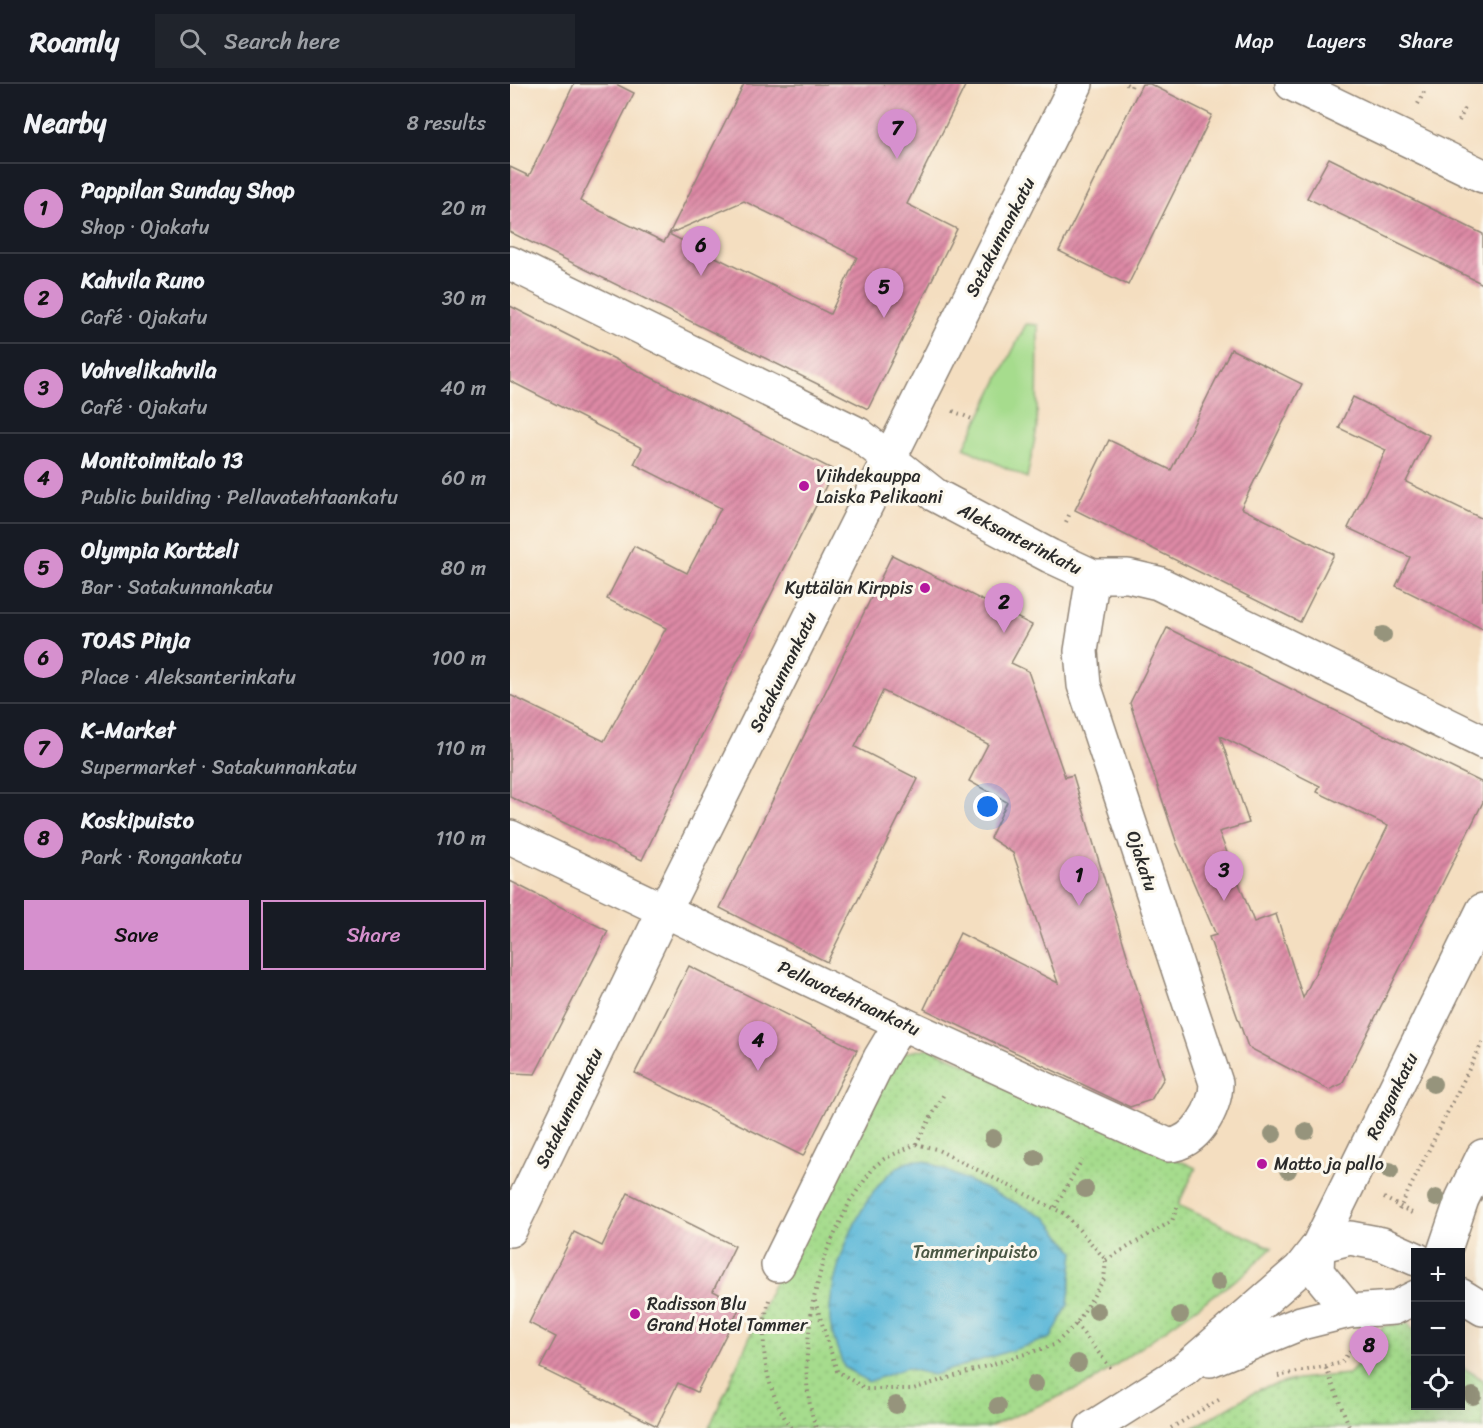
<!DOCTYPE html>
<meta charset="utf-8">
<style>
body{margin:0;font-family:Sriracha,sans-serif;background:#20242c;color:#f1f3f6}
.controls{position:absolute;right:18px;bottom:18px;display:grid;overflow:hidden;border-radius:0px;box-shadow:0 6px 24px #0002}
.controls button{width:54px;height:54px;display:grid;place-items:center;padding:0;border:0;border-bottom:2px solid #363941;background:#171b24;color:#f1f3f6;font:30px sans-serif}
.you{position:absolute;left:478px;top:723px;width:21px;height:21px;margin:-15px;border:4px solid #fff;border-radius:50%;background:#1a73e8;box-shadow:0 0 0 9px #1a73e833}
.badge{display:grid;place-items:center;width:39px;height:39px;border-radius:50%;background:#d690ce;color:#111;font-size:20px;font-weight:700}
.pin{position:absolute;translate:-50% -50px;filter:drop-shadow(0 2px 3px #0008)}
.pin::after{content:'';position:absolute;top:32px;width:21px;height:18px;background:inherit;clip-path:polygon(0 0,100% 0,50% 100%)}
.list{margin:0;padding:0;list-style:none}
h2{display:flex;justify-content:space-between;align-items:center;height:78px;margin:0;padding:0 24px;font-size:26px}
h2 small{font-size:20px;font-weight:400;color:#9ea1a6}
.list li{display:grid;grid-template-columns:39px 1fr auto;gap:18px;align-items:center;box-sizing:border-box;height:90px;padding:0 24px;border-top:2px solid #363941}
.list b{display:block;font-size:22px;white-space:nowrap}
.list p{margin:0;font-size:20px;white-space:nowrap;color:#9ea1a6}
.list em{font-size:20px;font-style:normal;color:#9ea1a6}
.actions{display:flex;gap:12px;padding:18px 24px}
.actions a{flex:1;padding:14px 0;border:2px solid #d690ce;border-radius:0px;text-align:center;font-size:21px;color:#d690ce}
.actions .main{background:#d690ce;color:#111}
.icon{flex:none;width:33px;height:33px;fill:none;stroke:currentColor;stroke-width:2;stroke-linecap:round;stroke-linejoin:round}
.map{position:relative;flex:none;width:973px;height:1344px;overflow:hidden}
header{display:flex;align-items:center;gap:36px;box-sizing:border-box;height:84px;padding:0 30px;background:#171b24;border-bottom:2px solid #363941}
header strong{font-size:28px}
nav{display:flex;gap:33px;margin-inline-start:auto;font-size:21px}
.search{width:420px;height:54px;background:#20242c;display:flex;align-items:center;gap:15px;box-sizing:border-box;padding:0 21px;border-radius:0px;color:#9ea1a6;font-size:22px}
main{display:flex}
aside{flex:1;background:#171b24}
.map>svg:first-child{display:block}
.green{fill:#a6dc8d;stroke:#68845c;stroke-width:1.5}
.park{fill:url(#park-dots);stroke:#68845c;stroke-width:1.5}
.water{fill:url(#water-ripples);stroke:#427182;stroke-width:1.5}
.building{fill:url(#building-hatch);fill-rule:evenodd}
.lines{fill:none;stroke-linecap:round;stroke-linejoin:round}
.minor-casing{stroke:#908476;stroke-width:36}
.major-casing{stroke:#908476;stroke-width:36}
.path{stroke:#908476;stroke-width:4;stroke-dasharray:1.5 4.5;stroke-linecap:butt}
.minor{stroke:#fff;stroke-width:33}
.major{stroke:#fff;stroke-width:33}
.tree{fill:#96947c}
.poi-dot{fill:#b5179e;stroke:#fbf7ec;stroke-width:2}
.labels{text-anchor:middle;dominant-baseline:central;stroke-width:6;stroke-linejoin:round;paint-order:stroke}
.street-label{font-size:18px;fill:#2b2b2b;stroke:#fbf7ec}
.poi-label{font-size:18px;fill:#2b2b2b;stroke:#fbf7ec;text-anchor:start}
.park-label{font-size:18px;fill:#4a5744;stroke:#fbf7ec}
</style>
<header>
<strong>Roamly</strong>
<div class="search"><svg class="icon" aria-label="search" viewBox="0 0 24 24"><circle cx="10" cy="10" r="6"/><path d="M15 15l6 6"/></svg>Search here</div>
<nav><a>Map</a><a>Layers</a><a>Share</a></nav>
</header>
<main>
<aside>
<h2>Nearby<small>8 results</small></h2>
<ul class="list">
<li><span class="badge">1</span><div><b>Pappilan Sunday Shop</b><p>Shop · Ojakatu</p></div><em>20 m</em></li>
<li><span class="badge">2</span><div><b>Kahvila Runo</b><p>Café · Ojakatu</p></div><em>30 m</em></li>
<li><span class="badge">3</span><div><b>Vohvelikahvila</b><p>Café · Ojakatu</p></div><em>40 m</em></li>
<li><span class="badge">4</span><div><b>Monitoimitalo 13</b><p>Public building · Pellavatehtaankatu</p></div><em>60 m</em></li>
<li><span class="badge">5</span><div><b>Olympia Kortteli</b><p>Bar · Satakunnankatu</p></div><em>80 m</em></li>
<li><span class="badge">6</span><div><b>TOAS Pinja</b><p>Place · Aleksanterinkatu</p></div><em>100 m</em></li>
<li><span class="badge">7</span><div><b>K-Market</b><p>Supermarket · Satakunnankatu</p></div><em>110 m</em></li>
<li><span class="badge">8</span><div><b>Koskipuisto</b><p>Park · Rongankatu</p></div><em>110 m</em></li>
</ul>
<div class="actions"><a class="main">Save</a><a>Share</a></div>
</aside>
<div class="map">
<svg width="973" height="1344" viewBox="0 0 973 1344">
<defs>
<pattern id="park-dots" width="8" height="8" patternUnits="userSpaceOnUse" patternTransform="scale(1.5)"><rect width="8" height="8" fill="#a6dc8d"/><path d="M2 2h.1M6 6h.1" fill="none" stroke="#8fbd7a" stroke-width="1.8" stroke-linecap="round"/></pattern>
<pattern id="water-ripples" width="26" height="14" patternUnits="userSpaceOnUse" patternTransform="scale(1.5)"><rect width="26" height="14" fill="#5ab7d8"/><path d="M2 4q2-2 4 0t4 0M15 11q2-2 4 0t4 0" fill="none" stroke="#4b95af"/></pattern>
<pattern id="building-hatch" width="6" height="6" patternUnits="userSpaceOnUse" patternTransform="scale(1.5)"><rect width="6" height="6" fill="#dd89a5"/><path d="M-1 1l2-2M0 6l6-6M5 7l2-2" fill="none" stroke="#b37087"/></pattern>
</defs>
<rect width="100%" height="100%" fill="#fbf7ec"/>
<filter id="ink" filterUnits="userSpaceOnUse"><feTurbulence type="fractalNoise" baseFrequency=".0167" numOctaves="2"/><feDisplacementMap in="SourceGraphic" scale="12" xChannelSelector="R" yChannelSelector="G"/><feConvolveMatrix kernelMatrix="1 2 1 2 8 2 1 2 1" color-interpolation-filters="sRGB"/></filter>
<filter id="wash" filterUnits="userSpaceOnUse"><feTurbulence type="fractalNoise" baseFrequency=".008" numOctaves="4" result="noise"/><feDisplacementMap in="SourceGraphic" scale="24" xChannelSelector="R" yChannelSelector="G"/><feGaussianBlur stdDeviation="1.35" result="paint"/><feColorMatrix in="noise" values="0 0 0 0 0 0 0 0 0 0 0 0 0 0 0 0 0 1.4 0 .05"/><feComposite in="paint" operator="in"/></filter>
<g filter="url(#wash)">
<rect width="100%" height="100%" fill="#f4dec0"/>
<path class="green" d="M516,240l12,1 -1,103 -10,50 -63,-30z"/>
<g class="park">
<path d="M420,964l266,120 -18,37 94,43 -28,26 -154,109 -103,45h-278l72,-161 117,-213z"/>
<path d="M898,1239l7,9 1,74h44l1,-40 22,14v48h-290l67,-39 38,-10 50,-5 20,-20 7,-18 9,-10z"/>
</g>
<path class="water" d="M406,1076l12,2 118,55 28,35 -6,53 -17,33 -118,37 -27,-7 -38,14 -24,-15c-5,-14 -12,-30 -14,-45 -4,-44 37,-155 86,-162z"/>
<g id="blocks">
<g class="building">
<path d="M64,0h42l18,9 -54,108 84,41 5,-8 161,80 27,-57 -113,-56 -75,33 75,-150h222l-59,120 50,25 -89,180 -358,-177v-65l19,9z"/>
<path d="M632,0h8l62,31 -84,170 -69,-34z"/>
<path d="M819,74l154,76v50l-176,-86z"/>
<path d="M0,222l324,164 -98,194 -94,196 -132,-63v-102l94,46 62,-113 -59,-29 27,-53 53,27 34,-65 -87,-44 8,-16 -132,-67z"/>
<path d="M721,265l71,35 -61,124 93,46 -34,68 -225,-112 34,-70 62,30z"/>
<path d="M843,313l76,38 -23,47 77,37v110l-87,-43 14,-29 -62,-29 38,-78 -47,-22z"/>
<path d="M382,471l140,70 -21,38 17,8 37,106 8,-2 91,303 -13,22 -21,7 -206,-98 36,-76 98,50 -45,-130 -23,-15 17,-36 -38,-21 19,-37 -105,-53 -28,56 63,32 -91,183 -107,-54z"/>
<path d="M657,544l316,155v19l-141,282 -13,6 -81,-43 -39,-110 7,-2 -39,-91 -47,-141zM710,652l100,50 -3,6 71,34 -85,172 -27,-84 -22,8 -35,-90 30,-9z"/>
<path d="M0,797l98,50 -73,143 -25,-1z"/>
<path d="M179,882l168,84 -54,106 -168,-83z"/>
<path d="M118,1109l107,53 -22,45 28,14 -44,87 -19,-9 -21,43 -117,-58 16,-31 -27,-14 45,-91 28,14z"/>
</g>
</g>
</g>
<g filter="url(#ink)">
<use href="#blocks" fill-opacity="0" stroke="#908476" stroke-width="1.5"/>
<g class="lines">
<defs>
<g id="minor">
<path d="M782,0l191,92"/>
<path d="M0,179l348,171 77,61 115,61 43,20h35l30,7 325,159"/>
<path d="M0,753l391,186 267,122c27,0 48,-37 48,-62l-132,-398 -3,-34 12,-75"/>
<path d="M934,1168l18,-53 21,-43"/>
<path d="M268,1181l102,-207 21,-35"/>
<path d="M950,1211l23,14"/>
<path d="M839,1227l-32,-39 1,-26 32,-8 32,6 34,15"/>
<path d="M700,1276l91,-37 48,-12 45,-3 22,-11"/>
<path d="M582,1344l92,-58 116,-101 18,-23 165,-336"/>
</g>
<path id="major" d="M0,1146l154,-319 412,-827"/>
</defs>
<use href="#minor" class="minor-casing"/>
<use href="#major" class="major-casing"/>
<g class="path">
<path d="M616,0l5,3 1,-3"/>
<path d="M908,20l8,-16"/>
<path d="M949,37l6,-13"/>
<path d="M443,327l19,8"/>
<path d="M556,438l4,-9"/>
<path d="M406,1060l20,5 129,65 41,46 -2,19 -28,45 -22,21 -141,44h-47l-29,-18 -23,-73 10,-41 26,-56 24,-34 10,-8z"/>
<path d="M406,1060l28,-50"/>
<path d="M874,1114l28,15"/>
<path d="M545,1123l27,-47"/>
<path d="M889,1126l84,-169"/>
<path d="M596,1176l66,-39 6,-16"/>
<path d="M259,1216c-12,45 -3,90 22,128"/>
<path d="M303,1217c-6,47 -12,81 3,127"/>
<path d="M566,1240l37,47"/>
<path d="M816,1284l24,60"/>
<path d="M768,1292l63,-13 9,-12"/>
<path d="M661,1344l51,-30"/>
</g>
<use href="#minor" class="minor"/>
<use href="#major" class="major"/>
</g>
<g class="tree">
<circle cx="873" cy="551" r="9"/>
<circle cx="923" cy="1000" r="9"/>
<circle cx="796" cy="1047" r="9"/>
<circle cx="763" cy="1050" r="9"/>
<circle cx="483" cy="1054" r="9"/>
<circle cx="525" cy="1074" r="9"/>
<circle cx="778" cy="1086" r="9"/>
<circle cx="880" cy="1087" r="9"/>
<circle cx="575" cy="1105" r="9"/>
<circle cx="926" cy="1114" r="9"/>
<circle cx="708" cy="1198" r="9"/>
<circle cx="587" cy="1227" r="9"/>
<circle cx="670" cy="1231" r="9"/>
<circle cx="568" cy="1279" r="9"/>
<circle cx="525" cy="1300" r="9"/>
<circle cx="963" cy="1312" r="9"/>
<circle cx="386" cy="1321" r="9"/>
<circle cx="488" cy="1322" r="9"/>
</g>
</g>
<g class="poi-dot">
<circle cx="294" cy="402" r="6"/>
<circle cx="415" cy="504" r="6"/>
<circle cx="752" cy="1080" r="6"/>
<circle cx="125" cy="1230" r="6"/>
</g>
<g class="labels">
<g class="street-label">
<text transform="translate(490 153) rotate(-63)">Satakunnankatu</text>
<text transform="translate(510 455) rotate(27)">Aleksanterinkatu</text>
<text transform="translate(273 588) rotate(-64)">Satakunnankatu</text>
<text transform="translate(632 777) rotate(72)">Ojakatu</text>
<text transform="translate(339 914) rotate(25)">Pellavatehtaankatu</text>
<text transform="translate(882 1012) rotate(-64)">Rongankatu</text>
<text transform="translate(59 1024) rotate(-64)">Satakunnankatu</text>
</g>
<g class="poi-label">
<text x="306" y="392">Viihdekauppa<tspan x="306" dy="21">Laiska Pelikaani</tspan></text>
<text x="403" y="504" text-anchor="end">Kyttälän Kirppis</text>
<text x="764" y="1080">Matto ja pallo</text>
<text x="137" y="1220">Radisson Blu<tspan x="137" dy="21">Grand Hotel Tammer</tspan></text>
</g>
<g class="park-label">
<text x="465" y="1168">Tammerinpuisto</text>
</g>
</g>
</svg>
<div class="controls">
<button>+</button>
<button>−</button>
<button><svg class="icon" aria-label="locate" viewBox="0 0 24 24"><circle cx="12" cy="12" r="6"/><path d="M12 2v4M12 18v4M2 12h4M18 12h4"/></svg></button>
</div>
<div class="you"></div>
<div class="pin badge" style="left:569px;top:822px">1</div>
<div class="pin badge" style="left:494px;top:549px">2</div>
<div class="pin badge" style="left:714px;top:817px">3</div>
<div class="pin badge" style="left:248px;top:987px">4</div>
<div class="pin badge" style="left:374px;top:234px">5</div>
<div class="pin badge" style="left:191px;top:192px">6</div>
<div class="pin badge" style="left:387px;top:75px">7</div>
<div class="pin badge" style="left:859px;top:1292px">8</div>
</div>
</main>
